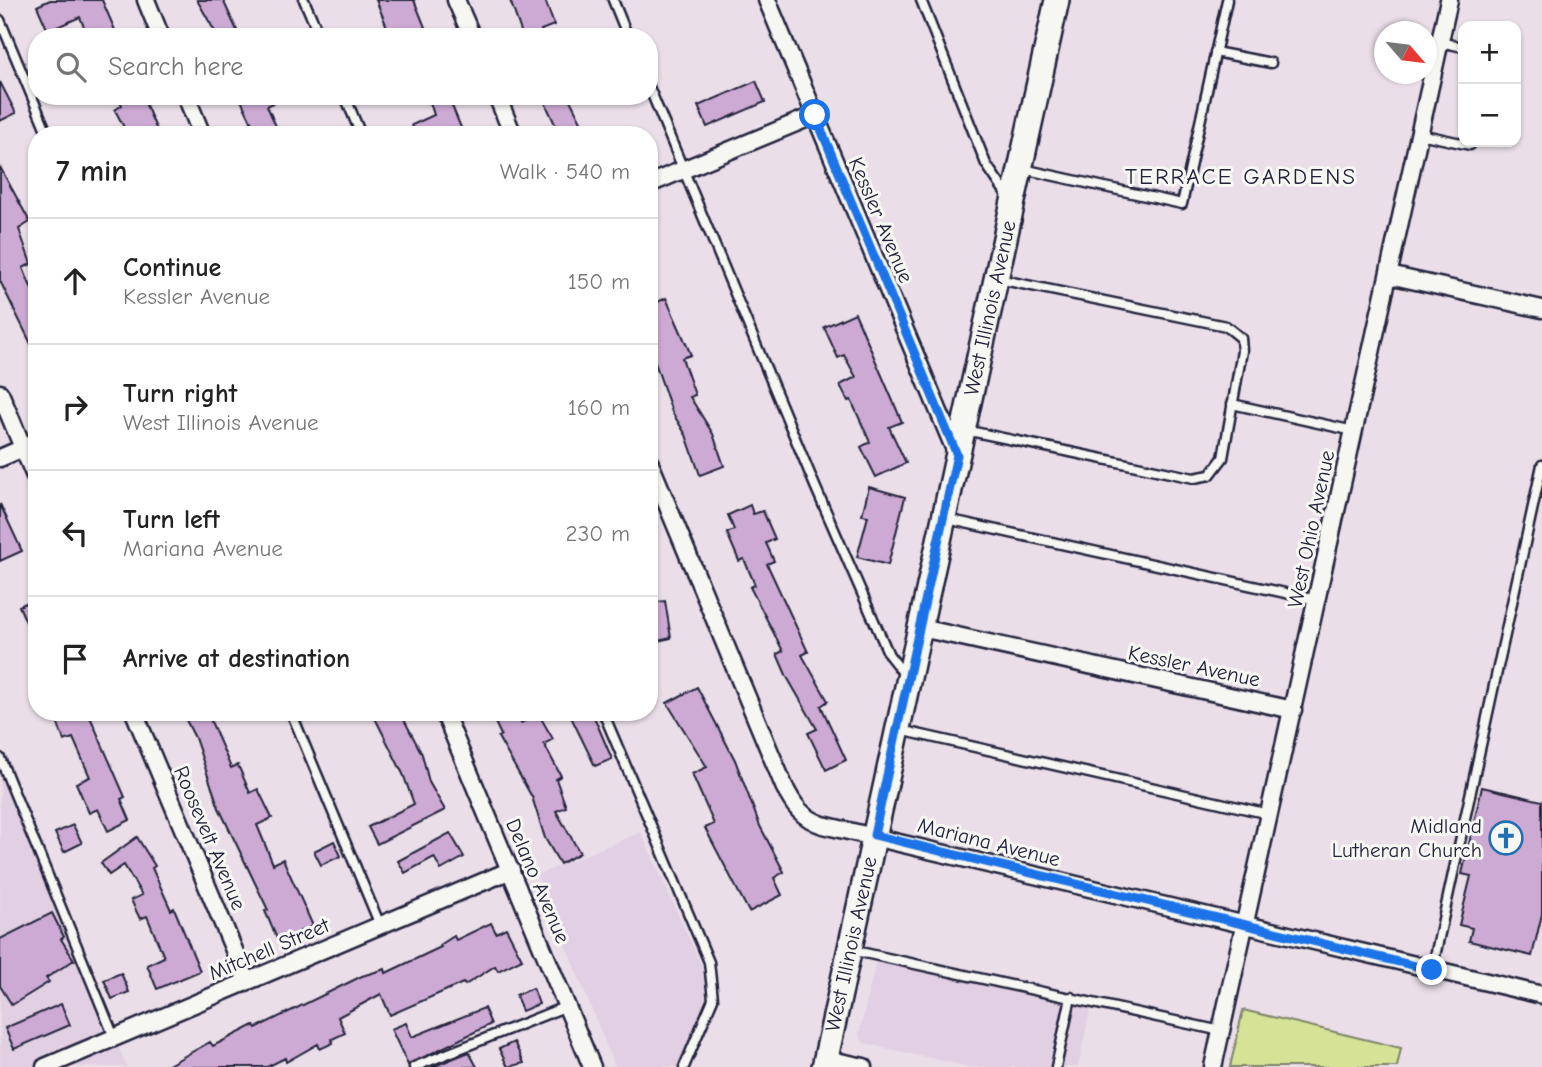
<!DOCTYPE html>
<meta charset="utf-8">
<style>
body{margin:0;font-family:"Comic Neue",sans-serif;background:#f6f6f6;color:#222}
.controls{position:absolute;right:21px;top:21px;display:grid;overflow:hidden;border-radius:14px;box-shadow:0 2px 5px #0004}
.controls button{width:63px;height:63px;display:grid;place-items:center;padding:0;border:0;border-bottom:2px solid #e0e0e0;background:#fff;color:#222;font:35px sans-serif}
.compass{position:absolute;left:1374px;top:21px;width:63px;height:63px;border-radius:50%;background:#fff;box-shadow:0 2px 5px #0004;rotate:118deg}
.stop{position:absolute;width:21px;height:21px;margin:-16px;border:5px solid #1a73e8;border-radius:50%;background:#fff}
.stop.end{background:#1a73e8;border-color:#fff;box-shadow:0 2px 7px #0008}
.list{margin:0;padding:0;list-style:none}
h2{display:flex;justify-content:space-between;align-items:center;height:91px;margin:0;padding:0 28px;font-size:30px}
h2 small{font-size:23px;font-weight:400;color:#767676}
.list li{display:grid;grid-template-columns:46px 1fr auto;gap:21px;align-items:center;box-sizing:border-box;height:126px;padding:0 28px;border-top:2px solid #e0e0e0}
.list b{display:block;font-size:26px;white-space:nowrap}
.list p{margin:0;font-size:23px;white-space:nowrap;color:#767676}
.list em{font-size:23px;font-style:normal;color:#767676}
.icon{flex:none;width:38px;height:38px;fill:none;stroke:currentColor;stroke-width:2;stroke-linecap:round;stroke-linejoin:round}
.map{position:relative;flex:none;width:1542px;height:1067px;overflow:hidden}
.search{position:absolute;background:#fff;box-shadow:0 2px 5px #0004;left:28px;top:28px;width:630px;height:77px;display:flex;align-items:center;gap:18px;box-sizing:border-box;padding:0 24px;border-radius:28px;color:#767676;font-size:26px}
.panel{position:absolute;background:#fff;box-shadow:0 2px 5px #0004;left:28px;top:126px;width:630px;height:595px;border-radius:28px}
.map>svg:first-child{display:block}
.built{fill:#e1cfe3}
.green{fill:#d6e396;stroke:#7c8268;stroke-width:2}
.building{fill:#cdaad4;stroke:#22223b;stroke-width:2}
.lines{fill:none;stroke-linecap:round;stroke-linejoin:round}
.lane-casing{stroke:#22223b;stroke-width:13}
.street-casing{stroke:#22223b;stroke-width:21}
.secondary-casing{stroke:#22223b;stroke-width:28}
.lane{stroke:#f6f6f2;stroke-width:8}
.street{stroke:#f6f6f2;stroke-width:16}
.secondary{stroke:#f6f6f2;stroke-width:23}
.route{stroke:#1a73e8;stroke-width:9}
.labels{text-anchor:middle;dominant-baseline:central;stroke-width:6;stroke-linejoin:round;paint-order:stroke}
.street-label{font-size:21px;fill:#22223b;stroke:#f6f6f2}
.poi-label{font-size:21px;fill:#22223b;stroke:#f6f6f2;text-anchor:end}
.neighbourhood-label{font-size:23px;letter-spacing:2px;fill:#22223b;stroke:#f6f6f2}
</style>
<div class="map">
<svg width="1542" height="1067" viewBox="0 0 1542 1067">
<rect width="100%" height="100%" fill="#eadfe9"/>
<filter id="ink" filterUnits="userSpaceOnUse"><feTurbulence type="fractalNoise" baseFrequency=".0143" numOctaves="2"/><feDisplacementMap in="SourceGraphic" scale="14" xChannelSelector="R" yChannelSelector="G"/><feConvolveMatrix kernelMatrix="1 2 1 2 8 2 1 2 1" color-interpolation-filters="sRGB"/></filter>
<g filter="url(#ink)">
<g class="built">
<path d="M0,764l114,273 13,30h-127z"/>
<path d="M641,832l60,133 9,34 -5,18 -28,50h-62l-78,-192z"/>
<path d="M877,957l214,50 -13,60h-109l-106,-24 -4,-9z"/>
</g>
<path class="green" d="M1243,1010l158,38 -4,19h-167z"/>
<g class="building">
<path d="M50,0h52l16,37h-30l-8,-20 -32,14 -11,-25z"/>
<path d="M197,0h26l17,37h-22z"/>
<path d="M376,0h38l15,37h-38z"/>
<path d="M510,0h35l9,25 -13,5 4,7h-22z"/>
<path d="M756,81l9,21 -58,25 -9,-21z"/>
<path d="M0,82l16,31 -16,8z"/>
<path d="M117,96h25l17,39h-31l-13,-25 7,-5z"/>
<path d="M239,96h48l-20,10 13,29h-54l26,-12z"/>
<path d="M428,96h20l16,39h-48l-4,-10 22,-10z"/>
<path d="M542,96h26l20,39h-28z"/>
<path d="M0,167l30,55 -11,7 12,35 -8,4 14,33v55l-37,-75z"/>
<path d="M666,298l25,57 -9,3 13,37 -5,2 23,37 11,32 -24,9 -14,-40 -14,-23 -23,-67v-39z"/>
<path d="M855,313l47,109 -13,5 17,36 -30,14 -15,-30 9,-5 -19,-42 -3,1 -8,-16 16,-8 -12,-22 -6,3 -14,-31z"/>
<path d="M869,487l36,10 -17,68 -31,-8 11,-41 -6,-1z"/>
<path d="M0,504l22,47 -22,10z"/>
<path d="M750,505l3,9 10,-3 12,28 -9,4 8,18 -7,3 41,88 -6,3 26,46 -7,5 25,54 -20,10 -18,-37 9,-4 -30,-52 -10,-23 6,-3 -33,-64 5,-2 -11,-26 -5,2 -12,-28 7,-3 -6,-15z"/>
<path d="M37,598v49l-18,-41z"/>
<path d="M665,601l6,37 -22,5v-40z"/>
<path d="M697,687l38,73 25,66 24,46 -10,6 8,17 -33,17 -44,-84 9,-4 -22,-50 15,-7 -40,-64z"/>
<path d="M54,712h34l37,85 -4,2 9,21 -22,11 -10,-22 -9,4 -13,-30 14,-6 -17,-39 -9,3z"/>
<path d="M182,712h25l24,56 7,-3 12,28 8,-4 14,29 -15,7 16,39 10,-5 30,67 -35,15 -13,-30 3,-1 -49,-102 -24,-70z"/>
<path d="M372,712h28l22,42 7,28 16,28 -68,34 -9,-17 46,-23 -11,-30z"/>
<path d="M490,712h26l5,11 17,-10 15,26 -9,5 17,32 -5,3 10,28 -10,4 24,42 -20,11 -15,-26 -13,-41 -34,-60 3,-2z"/>
<path d="M580,712h12l20,47 -17,7 -24,-49z"/>
<path d="M1482,787l60,14v113l-10,42 -63,-15 3,-13 -13,-3 12,-49 -9,-2z"/>
<path d="M73,825l9,18 -18,9 -9,-19z"/>
<path d="M450,833l14,24 -23,13 -7,-13 -29,16 -7,-12z"/>
<path d="M137,837l18,29 -3,2 19,42 3,-2 26,63 -43,18 -10,-24 17,-8 -17,-41 -7,3 -9,-19 11,-5 -18,-30 -15,10 -8,-12z"/>
<path d="M334,841l7,15 -20,9 -7,-14z"/>
<path d="M52,913l12,24 -3,2 13,21 -28,18 3,4 -37,23 -12,-19v-47z"/>
<path d="M491,923l5,10 10,-5 16,31 -24,12 -3,-5 -30,19 -2,-2 -73,32 -9,-21 -43,23 7,16 -13,6 1,4 -13,6 -2,-5 -32,18 -1,-4 -18,9h-102l45,-25 3,4 41,-21 2,3 106,-52 23,-7 1,4 55,-26 -1,-2 14,-9 2,4z"/>
<path d="M121,973l8,19 -17,7 -8,-19z"/>
<path d="M533,988l6,16 -17,7 -6,-16z"/>
<path d="M61,1004l9,21 -56,24 -9,-21z"/>
<path d="M484,1008l7,16 -83,41 -17,-36 15,-6 6,14z"/>
<path d="M514,1042l10,21 -16,4 -9,-18z"/>
<path d="M469,1052l8,15h-45z"/>
</g>
<g class="lines">
<defs>
<g id="lane">
<path d="M304,0l16,37"/>
<path d="M613,0l15,37"/>
<path d="M921,0l65,164 23,34"/>
<path d="M0,20l48,115"/>
<path d="M1440,42l23,5"/>
<path d="M1215,52l56,11"/>
<path d="M649,87l166,399 74,169 15,19"/>
<path d="M345,96l16,39"/>
<path d="M1420,134l50,11v-3"/>
<path d="M1023,169l159,35 45,-204"/>
<path d="M1232,404l122,27"/>
<path d="M965,430l229,48 16,-3 13,-17 19,-107 -1,-13 -15,-12 -228,-47"/>
<path d="M947,519l370,81"/>
<path d="M291,712l89,213"/>
<path d="M603,712l106,250 4,37 -29,68"/>
<path d="M900,730l369,84"/>
<path d="M0,758l114,279"/>
<path d="M851,950l370,81"/>
<path d="M1432,970l110,-505"/>
<path d="M414,1067l153,-61"/>
<path d="M1056,1067l15,-70"/>
</g>
<g id="street">
<path d="M146,0l15,37"/>
<path d="M456,0l16,37"/>
<path d="M767,0l190,455"/>
<path d="M186,96l16,39"/>
<path d="M497,96l16,39"/>
<path d="M649,184l166,-69"/>
<path d="M1389,275l153,34"/>
<path d="M0,393l37,88"/>
<path d="M0,458l37,-16"/>
<path d="M649,461l135,325c9,19 18,32 39,39l719,170"/>
<path d="M921,628l372,82"/>
<path d="M134,712l113,269"/>
<path d="M444,712l148,355"/>
<path d="M826,1059l38,8"/>
<path d="M45,1067l466,-197"/>
<path d="M1213,1067l236,-1067"/>
</g>
<g id="secondary">
<path id="s1" d="M824,1067l233,-1067"/>
</g>
</defs>
<use href="#lane" class="lane-casing"/>
<use href="#street" class="street-casing"/>
<use href="#secondary" class="secondary-casing"/>
<use href="#lane" class="lane"/>
<use href="#street" class="street"/>
<use href="#secondary" class="secondary"/>
</g>
</g>
<g class="lines" filter="url(#ink)">
<path class="route" d="M815,115l142,340 -83,380 558,135"/>
</g>
<defs>
<symbol id="church-ring" viewBox="-11 -11 22 22"><circle r="9.5" fill="#f6f6f2" stroke="#1f6fb2" stroke-width="1.5"/><path d="M-1.2-6h2.4v3.5h3.3v2.4h-3.3V6h-2.4V-.1h-3.3v-2.4h3.3Z" fill="#1f6fb2"/></symbol>
</defs>
<g fill-rule="evenodd">
<use href="#church-ring" x="1487" y="819" width="38" height="38"/>
</g>
<g class="labels">
<g class="street-label">
<text transform="translate(881 220) rotate(67)">Kessler Avenue</text>
<text stroke="none"><textPath href="#s1" startOffset="777">West Illinois Avenue</textPath></text>
<text transform="translate(1311 529) rotate(-78)">West Ohio Avenue</text>
<text transform="translate(1194 666) rotate(12)">Kessler Avenue</text>
<text transform="translate(210 838) rotate(67)">Roosevelt Avenue</text>
<text transform="translate(989 842) rotate(14)">Mariana Avenue</text>
<text transform="translate(538 881) rotate(67)">Delano Avenue</text>
<text stroke="none"><textPath href="#s1" startOffset="126">West Illinois Avenue</textPath></text>
<text transform="translate(269 949) rotate(-23)">Mitchell Street</text>
</g>
<g class="poi-label">
<text x="1482" y="826">Midland<tspan x="1482" dy="24">Lutheran Church</tspan></text>
</g>
<g class="neighbourhood-label">
<text x="1241" y="176">TERRACE GARDENS</text>
</g>
</g>
</svg>
<div class="controls">
<button>+</button>
<button>−</button>
</div>
<svg class="compass" viewBox="-18 -18 36 36"><path d="M0-13l5 13h-10z" fill="#e53935"/><path d="M0 13l5-13h-10z" fill="#767676"/></svg>
<div class="stop" style="left:815px;top:115px"></div>
<div class="stop end" style="left:1432px;top:970px"></div>
<div class="search"><svg class="icon" aria-label="search" viewBox="0 0 24 24"><circle cx="10" cy="10" r="6"/><path d="M15 15l6 6"/></svg>Search here</div>
<section class="panel">
<h2>7 min<small>Walk · 540 m</small></h2>
<ul class="list">
<li><svg class="icon" aria-label="ahead" viewBox="0 0 24 24"><path d="M12 20V5M6 11l6-6 6 6"/></svg><div><b>Continue</b><p>Kessler Avenue</p></div><em>150 m</em></li>
<li><svg class="icon" aria-label="right" viewBox="0 0 24 24"><path d="M7 20v-9h11M14 6l5 5-5 5"/></svg><div><b>Turn right</b><p>West Illinois Avenue</p></div><em>160 m</em></li>
<li><svg class="icon" aria-label="left" viewBox="0 0 24 24"><path d="M17 20v-9H6M10 6l-5 5 5 5"/></svg><div><b>Turn left</b><p>Mariana Avenue</p></div><em>230 m</em></li>
<li><svg class="icon" aria-label="arrive" viewBox="0 0 24 24"><path d="M6 21V4h12l-3 4 3 4H6"/></svg><div><b>Arrive at destination</b></div></li>
</ul>
</section>
</div>
